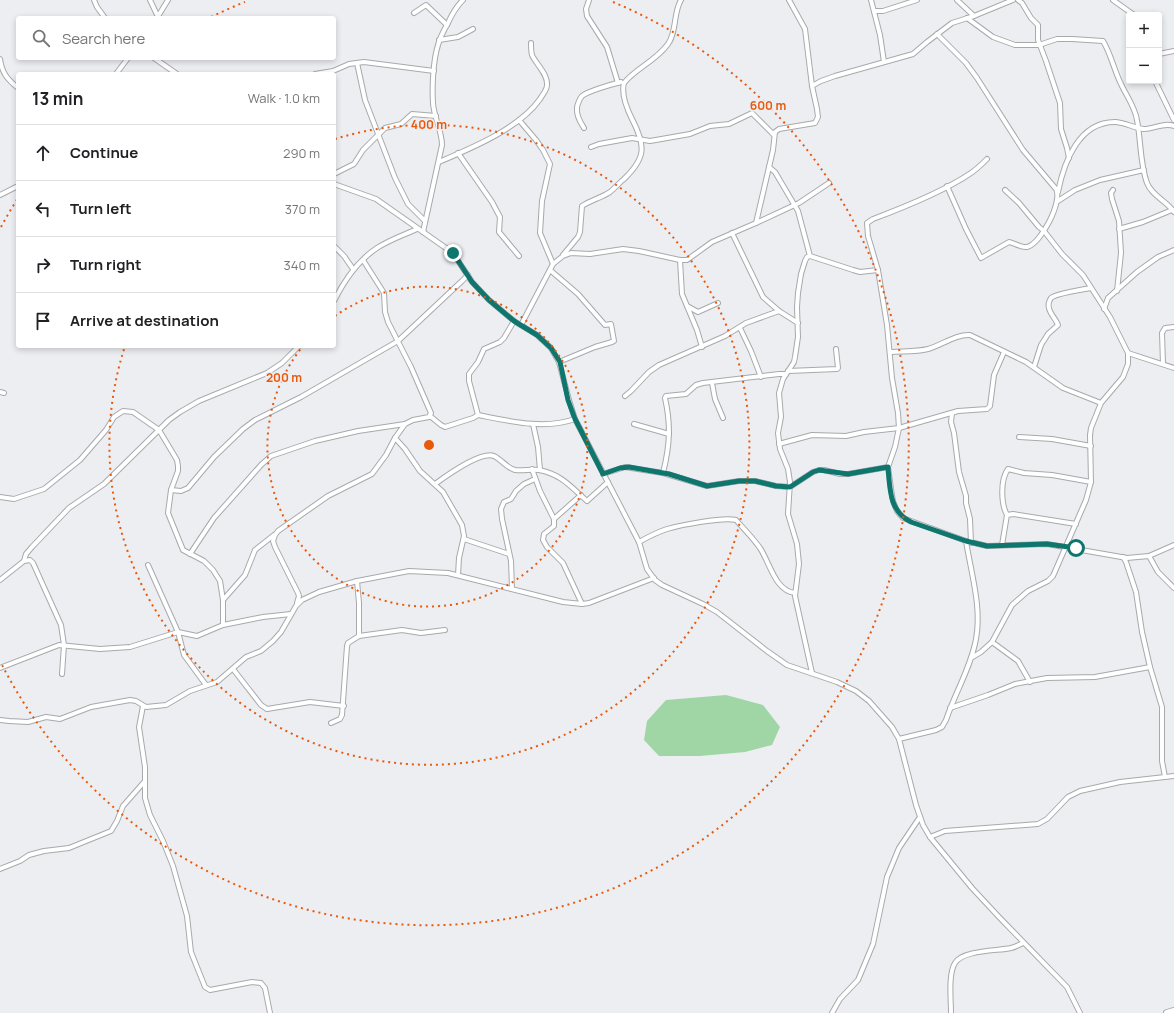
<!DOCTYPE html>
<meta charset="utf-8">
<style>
body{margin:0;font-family:Manrope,sans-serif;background:#f2f2f2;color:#202124}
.controls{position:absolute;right:12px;top:12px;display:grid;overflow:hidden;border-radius:4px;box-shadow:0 2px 6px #0003}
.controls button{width:36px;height:36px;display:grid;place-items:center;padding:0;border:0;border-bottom:1px solid #e0e0e0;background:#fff;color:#202124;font:20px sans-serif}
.stop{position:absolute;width:12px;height:12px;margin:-9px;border:3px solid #0f766e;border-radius:50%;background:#fff}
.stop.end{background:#0f766e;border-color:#fff;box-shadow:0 1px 4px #0008}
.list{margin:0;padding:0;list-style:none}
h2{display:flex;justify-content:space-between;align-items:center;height:52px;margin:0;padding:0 16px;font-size:17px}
h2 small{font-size:13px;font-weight:400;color:#757577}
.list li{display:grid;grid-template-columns:26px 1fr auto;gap:12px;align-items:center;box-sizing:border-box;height:56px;padding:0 16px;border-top:1px solid #e0e0e0}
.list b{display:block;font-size:15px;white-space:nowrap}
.list em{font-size:13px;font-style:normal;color:#757577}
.icon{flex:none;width:22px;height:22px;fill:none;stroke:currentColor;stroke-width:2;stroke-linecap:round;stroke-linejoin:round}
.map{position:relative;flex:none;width:1174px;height:1013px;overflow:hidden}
.search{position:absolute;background:#fff;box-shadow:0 2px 6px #0003;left:16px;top:16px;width:320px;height:44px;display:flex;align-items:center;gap:10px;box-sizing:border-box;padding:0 14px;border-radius:4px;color:#757577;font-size:15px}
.panel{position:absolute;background:#fff;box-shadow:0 2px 6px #0003;left:16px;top:72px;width:320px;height:276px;border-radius:4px}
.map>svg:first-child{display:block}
.green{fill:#a0d5a5}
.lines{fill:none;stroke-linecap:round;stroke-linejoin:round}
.minor-casing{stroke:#a8a9ad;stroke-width:6}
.secondary-casing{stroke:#a8a9ad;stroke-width:8}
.minor{stroke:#fff;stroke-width:4}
.secondary{stroke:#fff;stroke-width:6}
.route{stroke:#0f766e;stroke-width:5}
.ring{fill:none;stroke:#e8590c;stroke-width:2;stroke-dasharray:2 4}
.centre{fill:#e8590c;stroke:#edeef2;stroke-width:2}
.ring-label{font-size:12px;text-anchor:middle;font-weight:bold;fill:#e8590c;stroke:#edeef2;stroke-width:3;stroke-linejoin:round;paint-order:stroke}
</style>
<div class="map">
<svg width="1174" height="1013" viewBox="0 0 1174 1013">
<rect width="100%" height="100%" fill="#edeef2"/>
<path class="green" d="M726,695l37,10 17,22 -8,18 -27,7 -45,4h-41l-15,-16 3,-19 19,-21z"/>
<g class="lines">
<defs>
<g id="minor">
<path d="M94,0l3,7 8,11"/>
<path d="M150,0l8,17"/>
<path d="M589,0l-3,9 1,7 20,31 11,36"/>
<path d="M871,0l9,35 4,27"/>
<path d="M957,0l17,16"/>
<path d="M1018,0l4,3 9,15 7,7v15l8,21 14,42 1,26 6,19 2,10"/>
<path d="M1113,0l21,15"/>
<path d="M874,11h9l34,-11"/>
<path d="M414,13l12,-8 21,20"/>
<path d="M157,18l11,-18"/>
<path d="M967,18l26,19 22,8h24l18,-6h15l31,2c8,13 11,29 18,43 5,11 14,23 16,36 4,21 3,44 10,63 5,13 20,18 27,29"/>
<path d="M937,34l29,29 11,15 46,72 33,39c7,12 -15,55 -29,58 -6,1 -12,-4 -18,-5l-28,16 -15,-29 -19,-43"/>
<path d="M439,40l19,-3 15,-8"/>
<path d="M1159,54l15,-3"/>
<path d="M154,58l23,16"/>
<path d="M0,59c2,14 7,20 18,29"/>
<path d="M357,63l8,37 30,78 13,26 17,17"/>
<path d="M116,74l12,-16"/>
<path d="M315,74l18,-3 16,-7 15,-2 70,9"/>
<path d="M1155,81l19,39"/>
<path d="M812,86l9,-5 14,-5 78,-22 14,-12 25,-19 22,-7 39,-16"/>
<path d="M519,120l17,20 7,10 7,14 -8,37 -2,32 13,31"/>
<path d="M584,128c-4,-6 -8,-13 -7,-20 0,-3 3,-10 5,-12 6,-5 31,-12 39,-14"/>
<path d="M591,147l8,-3 33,-6 18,3 40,-7 20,-8 19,-2 23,-11 22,22"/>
<path d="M458,153l34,49 8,15 -1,15 20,24"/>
<path d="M987,159c-5,5 -10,10 -16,14 -28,19 -66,34 -98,46l-6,4 1,13 10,34 9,55 5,53 6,35 1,15 -4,19 -7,20 3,22 2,12 4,10 6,7 8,3 55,20 21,5 60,-2 80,14 22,-2 25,-11"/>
<path d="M439,162c33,-14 81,-34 101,-63 3,-5 7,-9 7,-14 1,-11 -11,-21 -15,-30 -1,-4 -1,-8 -1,-12"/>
<path d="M769,167l6,5 23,39 12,45"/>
<path d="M334,174l20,-10 9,-14 22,-22 16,-4 11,-10 24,2"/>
<path d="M334,184l42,15 77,54 19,29 17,18 25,21 23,14 14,13 8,14 10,38 6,19 64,123 8,27 8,11 7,5 41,19 14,8 50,39 20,14 50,17 19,9 13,10 23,26 7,12 17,66 7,20 7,12 42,51 27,29 68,70 13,26"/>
<path d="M1113,190l-2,3 1,6 7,22 2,32 -4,38"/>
<path d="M1058,192c6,-30 21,-71 58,-70 10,1 18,6 28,7 10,0 20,-7 30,-3"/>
<path d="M0,195l18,-9"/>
<path d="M1058,201l17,-11 25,-10 44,-10"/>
<path d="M756,223l17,-73 2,-18 4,-3 36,-6 3,-6 -1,-8 -5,-23 -7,-57 -16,-29"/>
<path d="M1119,229l24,-7 29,-12"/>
<path d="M423,232l19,-87c0,-14 -8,-27 -9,-42 -1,-16 0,-42 5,-58 2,-8 6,-15 10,-22 4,-9 8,-16 15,-23"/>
<path d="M732,233l31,64 16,14 19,12"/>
<path d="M334,246l10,10 9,13"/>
<path d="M563,255l15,-18 2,-5 2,-26c9,-6 19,-8 28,-14 5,-4 9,-9 14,-13 22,-21 22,-33 8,-60 -5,-10 -11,-25 -8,-36 12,-15 32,-22 44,-39 9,-12 5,-31 13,-44"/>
<path d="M680,260l2,34 15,36 5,17"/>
<path d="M550,270l28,24 27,31 6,-1 3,17 -2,1 -17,5 -36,15"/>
<path d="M334,301c10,-20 23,-40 43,-53 12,-8 27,-13 40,-19"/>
<path d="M687,306l11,6 20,-9"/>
<path d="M1104,309l4,-11 29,-26 21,-15 16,-7"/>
<path d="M521,325l32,-61 10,-8 8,-3 19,1 33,-5 16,2 41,9h7l25,-18 44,-19 43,-20 30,-20"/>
<path d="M740,328l11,23 10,26"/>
<path d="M890,352c13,-1 26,0 38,-3 14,-4 28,-15 42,-14l56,27 37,26 38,15"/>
<path d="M1128,353l46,15"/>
<path d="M1163,364l-1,-31 3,-5 9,-1"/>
<path d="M1034,367l7,-22 7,-11 10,-9c-2,-6 -8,-11 -9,-17 -1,-3 0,-7 2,-10 4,-4 33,-9 40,-10"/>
<path d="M788,371l49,-2 1,-1 -2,-19"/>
<path d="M712,383l3,16 8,19"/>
<path d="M0,392l4,1"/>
<path d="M625,396l6,-5 18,-19 10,-7 66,-29 21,-13 33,-12"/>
<path d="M952,413l-1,9 3,11 5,39 7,24v7l4,16 1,24"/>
<path d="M478,415l-9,-34v-7l9,-12 6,-13 16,-7 4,-4 10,-17"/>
<path d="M430,416l11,9 4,2 28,-9 5,-3c31,6 66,15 97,4"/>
<path d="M533,424l5,23 2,23"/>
<path d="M634,424l35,10"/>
<path d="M1019,437l33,2 39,7"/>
<path d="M395,438l10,11 15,22 23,21 19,33 2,11 -5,22 -1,17"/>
<path d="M779,444l33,-9 34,1 18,-4 35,-4 59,-17 29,-2 3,-3 4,-31 10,-23"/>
<path d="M532,469l8,22 14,28v7l-10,8 -1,6 4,7 16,16 19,41"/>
<path d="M663,473l44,13 32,-5h16l21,5 14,1 23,-15 6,-2h5l16,4h8l40,-7"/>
<path d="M603,474l22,-7 38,6c7,-28 8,-48 2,-75l1,-2 20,-2 10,-9 7,-2 76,-9h7"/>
<path d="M435,484c11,-8 46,-33 59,-28 8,4 13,12 21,14 8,1 16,-1 24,0 22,4 32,17 48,31l21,-19"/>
<path d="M171,490l10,1 7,-3 26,-31 29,-28 12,-9 46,-23 97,-56 64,-60 6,-6"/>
<path d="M0,497l14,2 30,-10 36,-29 26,-30 8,-13 9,-6 10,1 26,18 18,30 1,6v5l-7,19 -3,23 15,37 21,11 9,9 7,11 3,19v25"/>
<path d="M1007,515c-6,-11 -7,-35 1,-46l16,4 28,2 39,7"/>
<path d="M554,519l27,-24"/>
<path d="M464,539l45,15"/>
<path d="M639,542c9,-5 18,-10 28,-13 14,-4 55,-12 69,-9 8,9 17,18 24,28 10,15 15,43 35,45"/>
<path d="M1002,545l5,-30 6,-1 63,10"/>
<path d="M190,554l24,-36 47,-53 10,-9 44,-15 43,-10 47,-7"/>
<path d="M1149,556l9,16 16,16"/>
<path d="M1123,557l3,5 10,30 6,40 8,35 12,40v54l3,16"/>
<path d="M24,561l2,-7 6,-7 37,-39 35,-24 65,-64 11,-8 19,-11 68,-28 15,-10 17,-17"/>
<path d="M148,565l30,67 6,23 22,30"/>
<path d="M0,580l24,-19 6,-1 3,3 28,62 3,20 -2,29"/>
<path d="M512,589l-1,-28 -9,-42 -1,-10 3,-7 7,-3 5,-8 8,-7 11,-5"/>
<path d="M223,600l22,-25 10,-25 19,-15"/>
<path d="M297,603l2,-7 -1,-3 -23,-46 -2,-6 2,-6 3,-4 50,-35 44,-22 14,-19 9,-17 10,-14 8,-4 16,-3 2,-4 -20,-46 -23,-45 -3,-10 -1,-19 -21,-33"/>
<path d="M359,636l43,-6 19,3 24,-3"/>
<path d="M992,642l26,19 12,21"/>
<path d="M971,658l10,-6 11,-10 20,-37 16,-14 20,-10 5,-5 33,-76 5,-18 -1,-47 1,-7 10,-25 22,-26 5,-13v-11l-18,-36 -27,-42 -21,-21 -18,-23 -5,-4 -20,-24 -14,-13"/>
<path d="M0,668l59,-23 41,4 30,-2 48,-15 19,4 26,-11 40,-8 28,-3"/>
<path d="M233,669l28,36 6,4 43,-7 34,4"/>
<path d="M812,673l-17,-77 4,-32 -2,-20 -9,-30 2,-32 -2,-13 -8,-20 -2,-16 3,-16 -2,-24 4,-14 11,-17 1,-5 3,-20 -1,-30 1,-14 3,-19 4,-13 2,-4 3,-1 43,14 7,2 18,-2"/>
<path d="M143,706l-4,21 6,40v31l5,17 13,26 10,25 14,50 4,36 14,35 5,3 42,-8 9,1 4,5 5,25"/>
<path d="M950,708l38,-13 27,-11 32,-6 48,-1 55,-10"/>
<path d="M0,720l9,1 19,1 18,-5 14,2 31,-12 39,-7 6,1 10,6 20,-2 24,-14 27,-9 29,-25 15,-6 12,-10 8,-9 15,-26 6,-6 17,-8 38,-11 52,-10 39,2 115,29 19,2 7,-1 65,-25"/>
<path d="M331,723l9,-4 2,-4 5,-69 1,-3 11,-7v-33l-2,-22"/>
<path d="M899,739l37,-9 6,-3 4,-7c9,-27 25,-53 30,-81 6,-32 -5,-66 -10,-98"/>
<path d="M930,837l15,-6 93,-7 9,-5 21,-22 12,-6 40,-9 54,-6"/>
<path d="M0,869l20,-8 9,-6 15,-4 25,-3 42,-17 6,-10 6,-15 22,-25"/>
<path d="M832,1013l8,-14 18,-19 15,-36 14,-67 12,-29 21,-31"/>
<path d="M951,1013c0,-13 -3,-39 4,-50 8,-13 42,-12 56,-15 4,-1 8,-3 12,-5"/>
</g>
<path id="secondary" d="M1167,1013l7,-2"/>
</defs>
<use href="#minor" class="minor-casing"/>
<use href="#secondary" class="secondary-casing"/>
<use href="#minor" class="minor"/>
<use href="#secondary" class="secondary"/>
</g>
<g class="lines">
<path class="route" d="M453,253l19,29 17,18 25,21 23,14 14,13 9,14 8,38 7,19 28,55 17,-6 9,-1 40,7 38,12 32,-5h16l21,5 14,1 23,-15 6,-2 29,4 40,-7c2,22 1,44 23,55l55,19 21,5 60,-2 29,4"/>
</g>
<g class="ring">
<path d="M335 316A160 160 0 1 1 303 346"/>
<path d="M335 139A320 320 0 1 1 125 346"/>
<path d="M1 227A480 480 0 0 1 18 198M211 17A480 480 0 0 1 245 2M613 2A480 480 0 1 1 1 663"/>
</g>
<circle cx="429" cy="445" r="6" class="centre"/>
<g class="ring-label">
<text x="768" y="110">600 m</text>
<text x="429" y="129">400 m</text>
<text x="284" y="382">200 m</text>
</g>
</svg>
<div class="controls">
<button>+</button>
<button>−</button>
</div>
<div class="stop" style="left:1076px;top:548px"></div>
<div class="stop end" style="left:453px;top:253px"></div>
<div class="search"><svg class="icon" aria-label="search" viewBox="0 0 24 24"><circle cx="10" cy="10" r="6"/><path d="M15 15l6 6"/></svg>Search here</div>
<section class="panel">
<h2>13 min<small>Walk · 1.0 km</small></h2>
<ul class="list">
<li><svg class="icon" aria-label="ahead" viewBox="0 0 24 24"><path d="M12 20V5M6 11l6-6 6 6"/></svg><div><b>Continue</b></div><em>290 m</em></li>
<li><svg class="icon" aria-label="left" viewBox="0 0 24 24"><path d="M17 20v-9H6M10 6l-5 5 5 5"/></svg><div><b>Turn left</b></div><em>370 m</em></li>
<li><svg class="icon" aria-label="right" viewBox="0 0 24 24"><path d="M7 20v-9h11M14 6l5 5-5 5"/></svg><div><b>Turn right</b></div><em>340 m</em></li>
<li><svg class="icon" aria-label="arrive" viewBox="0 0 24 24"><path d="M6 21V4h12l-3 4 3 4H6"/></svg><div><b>Arrive at destination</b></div></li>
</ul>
</section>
</div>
